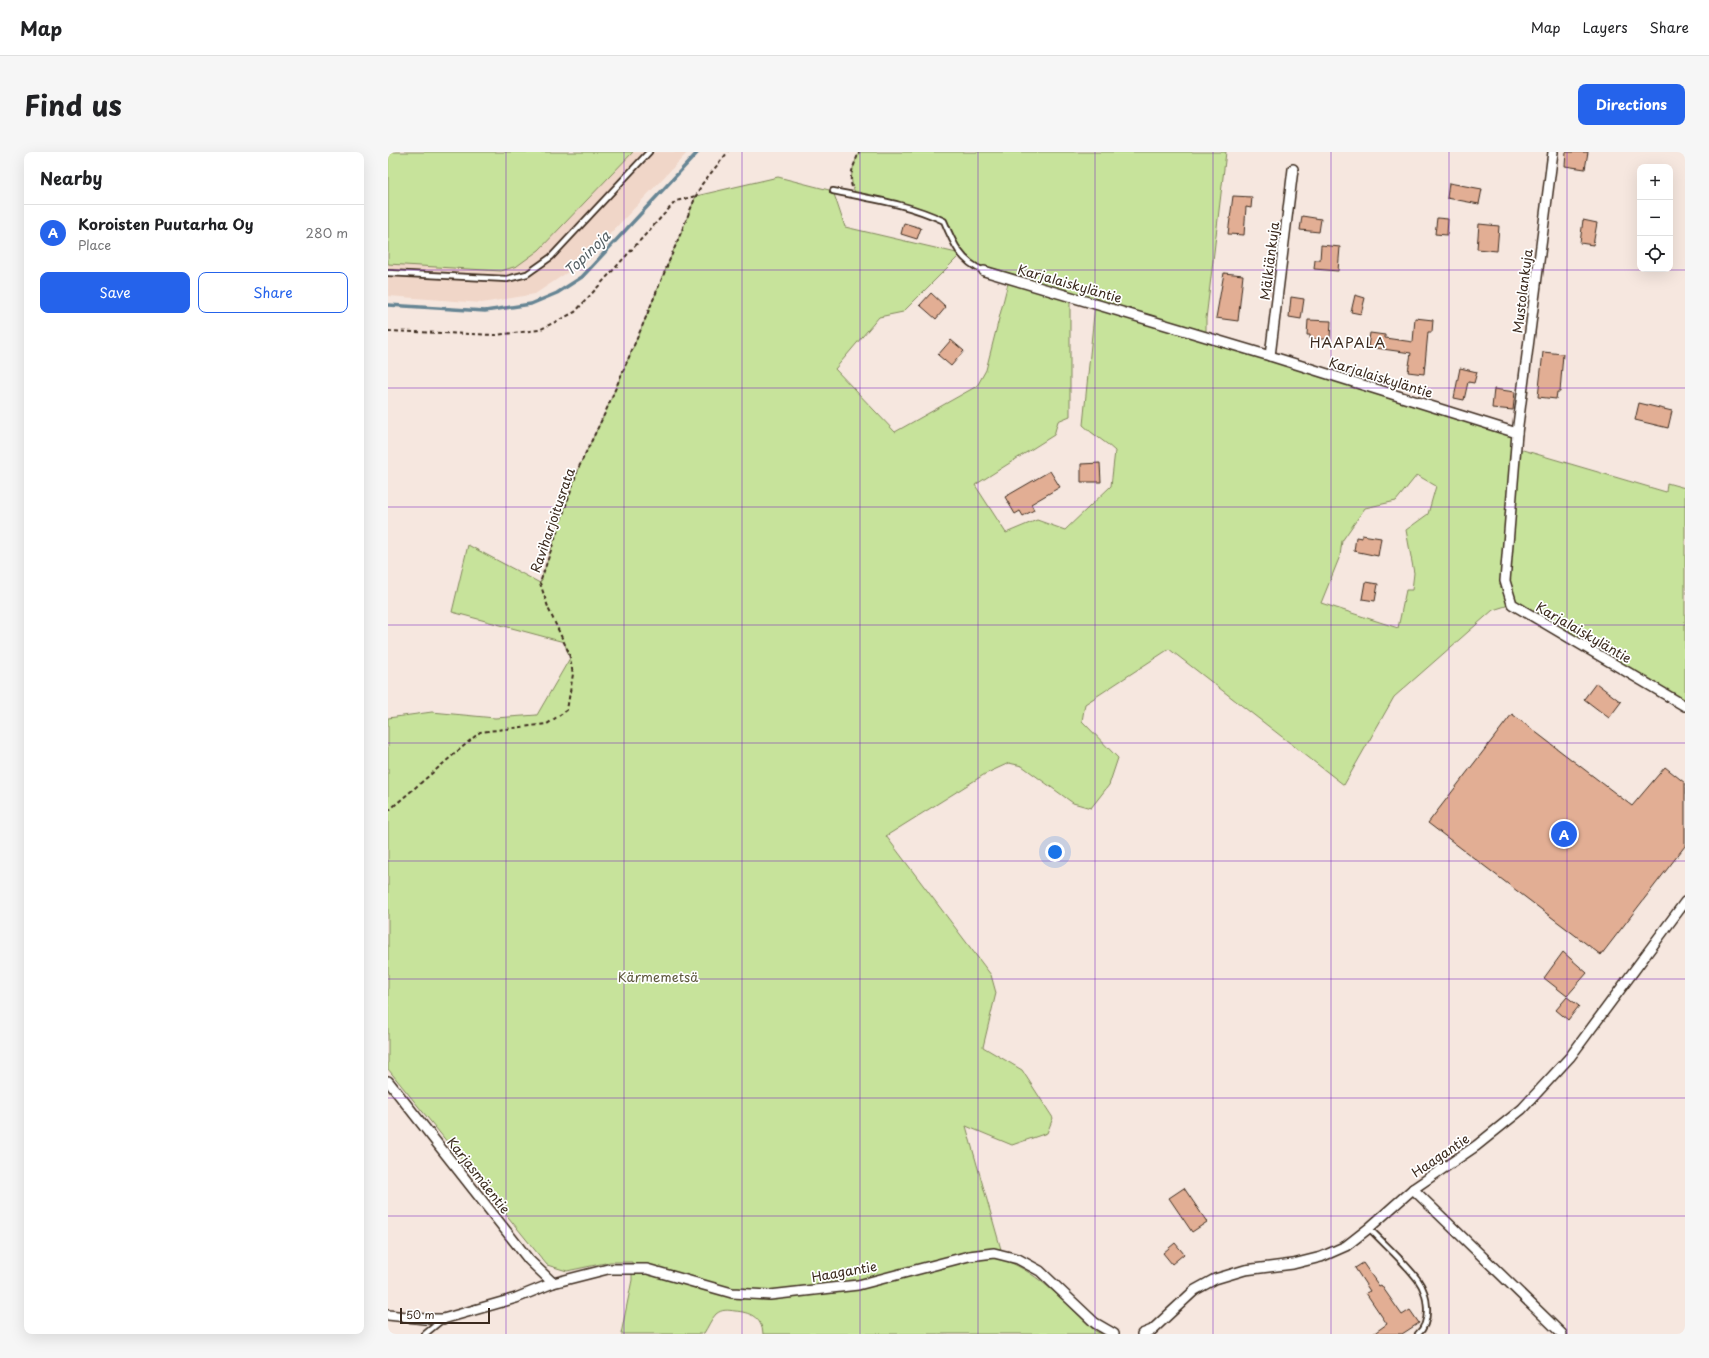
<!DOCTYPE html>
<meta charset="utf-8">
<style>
body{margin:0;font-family:"Playpen Sans",sans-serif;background:#f6f6f6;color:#202124}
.controls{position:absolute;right:12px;top:12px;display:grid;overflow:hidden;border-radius:8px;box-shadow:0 4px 16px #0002}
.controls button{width:36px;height:36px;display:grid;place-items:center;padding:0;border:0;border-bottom:1px solid #e0e0e0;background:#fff;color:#202124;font:20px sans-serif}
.scale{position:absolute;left:12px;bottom:10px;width:90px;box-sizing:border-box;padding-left:4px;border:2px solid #3b2a1e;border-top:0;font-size:11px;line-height:14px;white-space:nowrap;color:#3b2a1e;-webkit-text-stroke:3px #fff;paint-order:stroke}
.you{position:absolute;left:667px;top:700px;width:14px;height:14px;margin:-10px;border:3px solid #fff;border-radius:50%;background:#1a73e8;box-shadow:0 0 0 6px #1a73e833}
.badge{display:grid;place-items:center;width:26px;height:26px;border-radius:50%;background:#2563eb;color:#fff;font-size:13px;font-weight:700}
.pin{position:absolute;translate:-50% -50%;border:2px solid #fff;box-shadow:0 1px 4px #0006}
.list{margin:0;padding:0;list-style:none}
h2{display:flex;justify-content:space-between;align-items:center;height:52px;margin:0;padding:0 16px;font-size:17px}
h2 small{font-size:13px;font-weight:400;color:#757577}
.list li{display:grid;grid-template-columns:26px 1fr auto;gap:12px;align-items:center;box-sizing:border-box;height:56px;padding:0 16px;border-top:1px solid #e0e0e0}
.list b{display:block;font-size:15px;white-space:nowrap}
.list p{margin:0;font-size:13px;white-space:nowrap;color:#757577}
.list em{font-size:13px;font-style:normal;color:#757577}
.actions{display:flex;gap:8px;padding:12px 16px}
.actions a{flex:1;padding:9px 0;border:1px solid #2563eb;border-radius:8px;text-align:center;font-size:14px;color:#2563eb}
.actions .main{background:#2563eb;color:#fff}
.icon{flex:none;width:22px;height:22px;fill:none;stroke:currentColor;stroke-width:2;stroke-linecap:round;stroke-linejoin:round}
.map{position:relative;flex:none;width:1297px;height:1182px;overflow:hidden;border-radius:8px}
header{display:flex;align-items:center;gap:24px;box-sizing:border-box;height:56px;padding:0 20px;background:#fff;border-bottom:1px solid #e0e0e0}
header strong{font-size:19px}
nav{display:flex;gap:22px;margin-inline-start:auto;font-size:14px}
.intro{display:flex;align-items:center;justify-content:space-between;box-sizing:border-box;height:96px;padding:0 24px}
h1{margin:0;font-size:28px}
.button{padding:10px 18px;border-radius:8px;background:#2563eb;color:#fff;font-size:14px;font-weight:700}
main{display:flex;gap:24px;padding:0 24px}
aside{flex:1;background:#fff;border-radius:8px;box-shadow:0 4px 16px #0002}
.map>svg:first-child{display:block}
.built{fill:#f0d6c8}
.green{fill:#c7e39b;stroke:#81865c;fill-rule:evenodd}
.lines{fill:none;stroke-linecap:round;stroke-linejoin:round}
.stream{stroke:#668594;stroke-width:3.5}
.building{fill:#e2ae94;stroke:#3b2a1e}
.service-casing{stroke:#3b2a1e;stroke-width:8}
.minor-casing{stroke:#3b2a1e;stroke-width:12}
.path{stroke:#3b2a1e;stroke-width:2;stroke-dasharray:4 3;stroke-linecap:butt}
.service{stroke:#fff;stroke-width:4.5}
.minor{stroke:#fff;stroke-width:9}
.grid{fill:none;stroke:#7b2cbf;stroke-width:1;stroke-opacity:0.55}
.labels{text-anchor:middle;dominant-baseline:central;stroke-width:3.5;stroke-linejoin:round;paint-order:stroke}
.street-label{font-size:13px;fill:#3b2a1e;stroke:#fff}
.park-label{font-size:13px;fill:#5e583d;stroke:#fff}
.water-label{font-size:14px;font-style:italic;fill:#545f63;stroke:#fff}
.neighbourhood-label{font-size:14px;letter-spacing:1px;fill:#3b2a1e;stroke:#fff}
</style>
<header>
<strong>Map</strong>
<nav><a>Map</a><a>Layers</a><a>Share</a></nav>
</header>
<div class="intro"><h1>Find us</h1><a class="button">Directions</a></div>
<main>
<aside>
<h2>Nearby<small></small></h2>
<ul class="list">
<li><span class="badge">A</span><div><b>Koroisten Puutarha Oy</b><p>Place</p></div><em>280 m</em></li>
</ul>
<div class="actions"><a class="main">Save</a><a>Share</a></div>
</aside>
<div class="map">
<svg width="1297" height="1182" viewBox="0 0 1297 1182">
<rect width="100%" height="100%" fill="#f6e7df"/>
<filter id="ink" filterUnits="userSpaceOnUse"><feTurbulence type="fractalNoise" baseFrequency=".025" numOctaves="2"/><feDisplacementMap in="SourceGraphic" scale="8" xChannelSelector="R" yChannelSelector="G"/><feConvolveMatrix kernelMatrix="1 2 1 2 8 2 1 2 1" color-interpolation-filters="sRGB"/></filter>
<g filter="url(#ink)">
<path class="built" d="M0,0h300l-105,110 -48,32 -53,9 -94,-7z"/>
<g class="green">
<path d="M0,0h245l-94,98 -22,16 -16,5 -113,-7z"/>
<path d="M471,0h367l-20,167v18l311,96 -1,15 150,44 1,-9 18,5v219l-173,-103 -19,6 -99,87 -50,88 -175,-136 -84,55 -3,17 36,37 -9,27 -18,23 -18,-5 -51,-37 -13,-3 -24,11 -99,62 105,139 5,18 -13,54 39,23 31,48 -6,15 -35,12 -46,-19 38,134c36,13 63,45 91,71l7,3h-339c-1,-17 -14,-22 -28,-23 -7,-1 -13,-2 -19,3 -5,5 -8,13 -12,19l-3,1h-80l11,-54v-18h-22l-43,9 -20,-6 -159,-196v-351l44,-6 63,6 42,-3 33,-57 -6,-16 -112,-30 16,-67 72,38 38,-114 27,-56 39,-91 52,-126 82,-19 55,14 12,36 116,27 -17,-33 -20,-10 -68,-16c-8,-18 -4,-25 3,-43zM573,102l23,17 25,8 -23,91 -9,16 -82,46 -60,-63 44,-52 24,-5zM682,145l25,7 -12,121c10,10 22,16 32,26l-4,35 -46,44 -28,-10 -31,13 -31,-48 79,-50 4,-14 12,-5zM1029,323l19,11 -8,28 -22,16 8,43 -2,17h-6l-8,38 -77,-25 19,-47 2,-15 23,-33 31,-7z"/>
</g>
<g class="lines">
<path class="stream" d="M0,153l97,6 46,-7 26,-11 25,-16 116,-125"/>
</g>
<g class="building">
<path d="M1178,0h22l-3,17 -20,-3z"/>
<path d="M1061,31l33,6 -3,15 -32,-6z"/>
<path d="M845,44l19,1 -1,11 -5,-1 -2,28 -16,-1z"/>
<path d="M914,64l19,3 -2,13 -19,-2z"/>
<path d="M1049,66l11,1 -1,16 -12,-1z"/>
<path d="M1195,68l14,3 -4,22 -13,-2z"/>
<path d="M516,71l17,5 -4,11 -16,-5z"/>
<path d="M1091,72l20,2 -2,25 -20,-2z"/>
<path d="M933,93l19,2 -2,24 -24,-2 1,-9h5z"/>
<path d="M836,121l19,2 -5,46 -22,-3z"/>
<path d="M543,141l15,14 -10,12 -16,-14z"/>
<path d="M967,143l10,3 -4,16 -10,-2z"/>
<path d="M903,145l13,2 -3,20 -12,-2z"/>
<path d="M1027,166l18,2 -1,12h-4l-4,42 -16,-2 3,-19 -43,-6 2,-14 15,2v3l28,4z"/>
<path d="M920,168l23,1 -1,18h-20v-4h-3z"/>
<path d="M563,188l13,11 -13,15 -13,-11z"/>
<path d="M1155,200l20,2 -3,38h-3l-1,7 -18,-2z"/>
<path d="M1072,216l17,4 -3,11 -6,-1 -4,18 -10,-2z"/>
<path d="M1106,237l21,3 -2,18 -21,-2z"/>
<path d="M1251,251l33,8 -4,17 -33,-8z"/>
<path d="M712,311l1,19h-20v-18z"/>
<path d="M662,319l10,16 -29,17 3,6 -11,6 -3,-5 -5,3 -10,-17z"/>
<path d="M974,383l19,3 -3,18 -24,-5 2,-14 6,1z"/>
<path d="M977,430l13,2 -3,17 -13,-2z"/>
<path d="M1208,531l25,19 -12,16 -25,-19z"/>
<path d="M1124,562l120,92 33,-39 20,16v63l-84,109 -173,-132z"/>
<path d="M1175,800l24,21 -20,23 -23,-18z"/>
<path d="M1179,845l12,9 -11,14 -12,-10z"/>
<path d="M796,1036l23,34 -15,10 -23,-34z"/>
<path d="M787,1091l9,11 -12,10 -9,-11z"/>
<path d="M975,1111l16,23 2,-1 21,30 8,-5 9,13 -17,11h-29l14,-10 -21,-31 4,-2 -15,-23z"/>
</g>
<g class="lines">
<defs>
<g id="service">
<path d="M445,39c39,8 76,13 111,30 9,22 17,41 40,50"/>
<path d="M0,121l119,6 20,-5 24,-17 98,-105"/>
<path d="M981,1076c16,17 35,33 49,52 10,14 14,42 0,54"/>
<path d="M37,1182l17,-14"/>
</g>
<g id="minor">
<path d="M596,119l286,85 247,77 -12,148 7,23 173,102"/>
<path d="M882,204l23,-187"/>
<path d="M1129,281l36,-281"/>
<path d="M0,929l141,179 24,23"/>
<path d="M1025,1037l149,145"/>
<path d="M0,1163l37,4h18l73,-21 37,-15 55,-14h39l85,24 38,2 88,-10 111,-29 25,-3 24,6 22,12 55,52 19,11"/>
<path d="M754,1182l10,-4 43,-40 20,-11 30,-9 48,-6 28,-7 25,-11 23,-18 44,-39 63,-43 46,-37 48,-52 115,-155"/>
</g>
</defs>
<use href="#service" class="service-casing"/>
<use href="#minor" class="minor-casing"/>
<g class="path">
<path d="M464,35c-4,-11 3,-24 7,-35"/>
<path d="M0,179l108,4 43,-5 36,-18 101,-111 20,-5"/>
<path d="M0,659l92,-79 67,-8 20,-14 6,-36 -4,-21 -20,-43 -9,-27 38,-114 27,-56 39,-91 52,-126 6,-12 26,-32"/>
</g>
<use href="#service" class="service"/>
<use href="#minor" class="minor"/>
</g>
</g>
<path class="grid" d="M118,0v1182M236,0v1182M354,0v1182M472,0v1182M590,0v1182M707,0v1182M825,0v1182M943,0v1182M1061,0v1182M1179,0v1182M0,118h1297M0,236h1297M0,355h1297M0,473h1297M0,591h1297M0,709h1297M0,827h1297M0,946h1297M0,1064h1297"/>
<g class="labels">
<g class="street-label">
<text transform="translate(881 109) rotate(-83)">Mälkiänkuja</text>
<text transform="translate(682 131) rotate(16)">Karjalaiskyläntie</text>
<text transform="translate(1134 139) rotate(-83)">Mustolankuja</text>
<text transform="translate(993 225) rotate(17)">Karjalaiskyläntie</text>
<text transform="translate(164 368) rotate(-71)">Raviharjoitusrata</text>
<text transform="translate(1196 480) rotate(30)">Karjalaiskyläntie</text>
<text transform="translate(1052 1003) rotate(-34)">Haagantie</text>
<text transform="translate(91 1023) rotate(52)">Karjasmäentie</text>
<text transform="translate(456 1119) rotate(-10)">Haagantie</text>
</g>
<g class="park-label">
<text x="270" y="824">Kärmemetsä</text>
</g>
<g class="water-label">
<text transform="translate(199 101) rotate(-44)">Topinoja</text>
</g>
<g class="neighbourhood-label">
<text x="960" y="190">HAAPALA</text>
</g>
</g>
</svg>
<div class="controls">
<button>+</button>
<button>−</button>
<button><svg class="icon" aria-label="locate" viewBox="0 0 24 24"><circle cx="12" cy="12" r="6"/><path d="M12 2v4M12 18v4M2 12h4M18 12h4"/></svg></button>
</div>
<div class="scale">50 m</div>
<div class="you"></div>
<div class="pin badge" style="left:1176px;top:682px">A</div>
</div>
</main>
